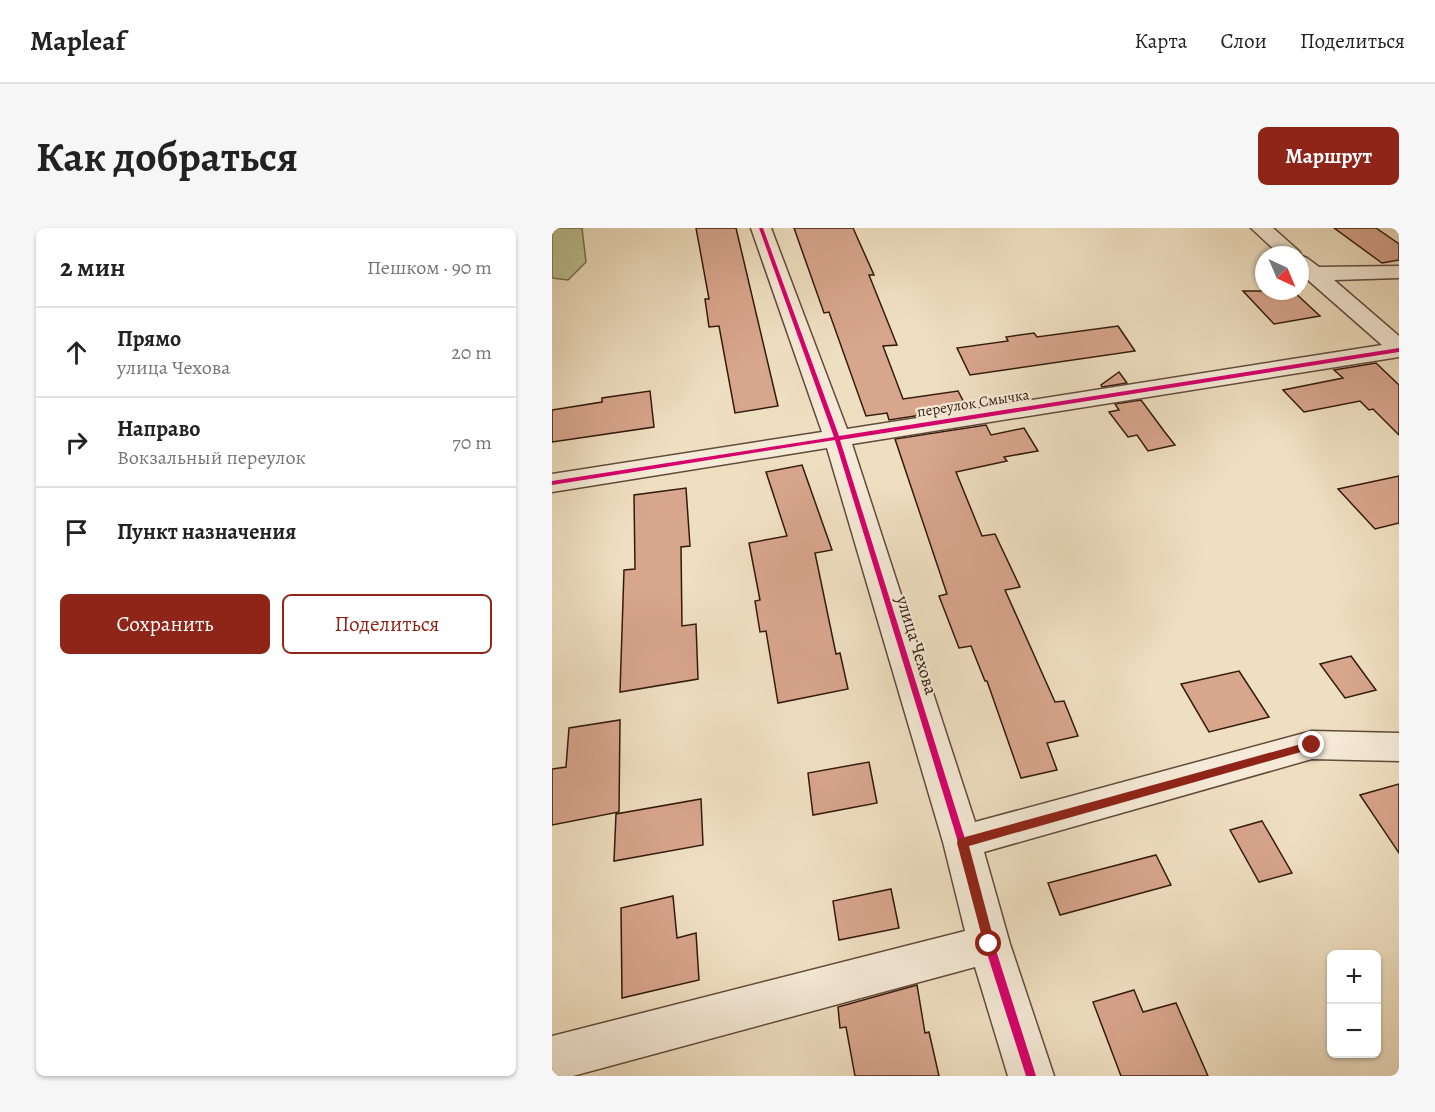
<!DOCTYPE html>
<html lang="ru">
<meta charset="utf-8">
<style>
body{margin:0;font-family:Alegreya,serif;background:#f6f6f6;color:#222}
.controls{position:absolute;right:18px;bottom:18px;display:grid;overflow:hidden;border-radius:9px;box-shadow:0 2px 4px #0004}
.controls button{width:54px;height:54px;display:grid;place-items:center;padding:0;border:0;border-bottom:2px solid #e0e0e0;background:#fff;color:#222;font:30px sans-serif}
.compass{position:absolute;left:703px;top:18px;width:54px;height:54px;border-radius:50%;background:#fff;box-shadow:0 2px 4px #0004;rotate:136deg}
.stop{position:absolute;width:18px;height:18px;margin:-14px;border:4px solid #8f2418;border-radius:50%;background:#fff}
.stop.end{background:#8f2418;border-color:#fff;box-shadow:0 2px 6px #0008}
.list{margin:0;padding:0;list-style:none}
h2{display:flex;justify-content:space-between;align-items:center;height:78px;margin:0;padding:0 24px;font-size:26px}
h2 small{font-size:20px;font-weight:400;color:#767676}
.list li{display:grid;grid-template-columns:39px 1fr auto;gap:18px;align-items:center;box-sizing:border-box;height:90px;padding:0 24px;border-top:2px solid #e0e0e0}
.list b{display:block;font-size:22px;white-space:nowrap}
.list p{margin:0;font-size:20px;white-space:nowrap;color:#767676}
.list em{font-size:20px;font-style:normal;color:#767676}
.actions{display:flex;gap:12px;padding:18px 24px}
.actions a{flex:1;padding:14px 0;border:2px solid #8f2418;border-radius:9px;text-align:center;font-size:21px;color:#8f2418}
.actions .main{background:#8f2418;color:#fff}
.icon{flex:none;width:33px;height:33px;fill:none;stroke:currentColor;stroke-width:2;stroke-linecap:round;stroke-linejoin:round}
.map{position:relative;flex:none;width:847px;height:848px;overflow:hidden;border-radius:9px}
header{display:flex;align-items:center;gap:36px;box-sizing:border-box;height:84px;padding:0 30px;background:#fff;border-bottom:2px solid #e0e0e0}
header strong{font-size:28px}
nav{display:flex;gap:33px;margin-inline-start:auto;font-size:21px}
.intro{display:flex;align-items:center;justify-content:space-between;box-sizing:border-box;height:144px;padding:0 36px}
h1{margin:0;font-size:42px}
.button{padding:15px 27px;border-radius:9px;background:#8f2418;color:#fff;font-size:21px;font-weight:700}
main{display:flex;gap:36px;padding:0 36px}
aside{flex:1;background:#fff;border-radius:9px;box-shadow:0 2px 4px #0004}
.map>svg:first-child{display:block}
.green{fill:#bcc191;stroke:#786e50;stroke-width:1.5}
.building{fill:#d8a58d;stroke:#331a0e;stroke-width:1.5}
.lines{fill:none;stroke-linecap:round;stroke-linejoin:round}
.street-casing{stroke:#624b3b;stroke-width:3}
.street{fill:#f5ead7;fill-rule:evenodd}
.cycleway-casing{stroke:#f5ead7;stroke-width:3}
.cycleway{fill:#d6006c;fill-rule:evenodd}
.route{fill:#8f2418}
.labels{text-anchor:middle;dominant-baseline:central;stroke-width:4.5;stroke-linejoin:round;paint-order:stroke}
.far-street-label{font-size:15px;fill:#331a0e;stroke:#f5ead7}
.street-label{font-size:18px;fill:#331a0e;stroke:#f5ead7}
</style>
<header>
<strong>Mapleaf</strong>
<nav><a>Карта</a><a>Слои</a><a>Поделиться</a></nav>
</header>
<div class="intro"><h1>Как добраться</h1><a class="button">Маршрут</a></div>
<main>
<aside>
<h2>2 мин<small>Пешком · 90 m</small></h2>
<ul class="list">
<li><svg class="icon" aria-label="ahead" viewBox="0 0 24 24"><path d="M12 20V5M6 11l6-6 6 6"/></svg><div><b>Прямо</b><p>улица Чехова</p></div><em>20 m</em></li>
<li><svg class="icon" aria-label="right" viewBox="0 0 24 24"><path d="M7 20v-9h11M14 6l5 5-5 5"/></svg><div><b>Направо</b><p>Вокзальный переулок</p></div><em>70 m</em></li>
<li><svg class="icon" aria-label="arrive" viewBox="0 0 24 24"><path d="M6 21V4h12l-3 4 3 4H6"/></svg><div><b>Пункт назначения</b></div></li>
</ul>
<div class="actions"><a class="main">Сохранить</a><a>Поделиться</a></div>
</aside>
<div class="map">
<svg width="847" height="848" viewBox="0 0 847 848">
<rect width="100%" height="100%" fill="#efdfc1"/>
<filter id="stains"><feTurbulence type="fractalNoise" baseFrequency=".00333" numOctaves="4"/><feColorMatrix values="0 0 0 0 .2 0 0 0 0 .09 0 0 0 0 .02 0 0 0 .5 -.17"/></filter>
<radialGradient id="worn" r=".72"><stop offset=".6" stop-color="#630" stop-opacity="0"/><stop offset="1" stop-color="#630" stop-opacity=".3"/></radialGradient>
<path class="green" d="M0,0h30l4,34 -18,18 -16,-2z"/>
<g class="building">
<path d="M144,0h40l42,178 -43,7 -16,-87 -10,1 -4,-28h4z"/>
<path d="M242,0h59l21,47h-5l28,70 -14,1 20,53 55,-8 9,17 -78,12 -2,-7 -21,3 -37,-104 -5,1z"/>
<path d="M782,0h42l23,16v16l-17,3z"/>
<path d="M691,63h50l27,25 -46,8z"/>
<path d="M566,98l17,25 -165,24 -13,-27 51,-7 -2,-4 28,-4 3,4z"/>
<path d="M824,135l23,22v50l-26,-26 -4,1 -9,-9 -56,11 -21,-22 60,-12 -9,-8z"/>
<path d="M567,144l8,11 -25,4 -1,-2z"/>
<path d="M98,163l4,36 -102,15v-32l50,-8v-4z"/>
<path d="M589,172l23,31 11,14 -27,6 -11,-16 -9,2 -19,-25 10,-2 -4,-6z"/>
<path d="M434,197l5,10 33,-7 14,23 -34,6 3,4 -51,11 26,64 13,-2 25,53 -15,3 50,112 9,-1 14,35 -31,7 10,27 -36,8 -34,-97h-2l-14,-35 -12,2 -20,-52 8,-2 -52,-155z"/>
<path d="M250,237l30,85 -17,3 21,101 4,-1 8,36 -70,14 -12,-72 -6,1 -5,-31 5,-1 -11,-57 38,-7 -21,-64z"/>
<path d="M847,248v47l-24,6 -37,-40z"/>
<path d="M134,260l4,58 -9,1 1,79 14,-2 2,55 -78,13 4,-122 11,-1 -1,-74z"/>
<path d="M799,428l25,34 -31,8 -25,-34z"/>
<path d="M687,443l30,46 -60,15 -28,-48z"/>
<path d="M68,492l-1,92 -67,13v-56l14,-2 3,-39z"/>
<path d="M317,534l8,41 -64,12 -5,-42z"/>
<path d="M847,556v69l-39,-58z"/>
<path d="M149,571l2,46 -89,16 2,-47z"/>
<path d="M710,593l30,52 -33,9 -29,-52z"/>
<path d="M604,627l15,30 -111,30 -12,-32z"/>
<path d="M339,661l8,39 -60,12 -6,-39z"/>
<path d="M121,668l4,42 19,-5 3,47 -77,18 -1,-90z"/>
<path d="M365,757l8,48 4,-1 10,44h-84l-9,-49 -6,1 -2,-21z"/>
<path d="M582,762l9,22 33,-9 32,73h-87l-28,-74z"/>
</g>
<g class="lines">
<defs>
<path id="street" d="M199,0h20l76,201 535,-84 -82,-72v-18h-20l-29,-27h22l26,23 3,5 5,2 12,9 80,-1v12l-65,2 65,56v21l-547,87 123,378 337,-91 87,2v28l-87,-2 -328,93 26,92 44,132h-46l-33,-109 -402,109h-21v-40l413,-105 -22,-89 -116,-394 -275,44v-18l270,-42z"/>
</defs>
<use href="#street" class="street-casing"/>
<use href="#street" class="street"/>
<defs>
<path id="cycleway" d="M207,0h4l76,208 560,-88v4l-559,88 126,402 28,102 42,132h-10l-42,-132 -26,-102 -123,-402 -283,45v-4l282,-44z"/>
</defs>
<use href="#cycleway" class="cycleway-casing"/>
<use href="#cycleway" class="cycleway"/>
</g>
<path class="route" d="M760,513l3,1v6l-346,98 26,98 -2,4h-8l-28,-105 1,-4z"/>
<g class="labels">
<g class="far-street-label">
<text transform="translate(421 175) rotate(-9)">переулок Смычка</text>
</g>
<g class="street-label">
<text transform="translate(365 417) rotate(73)">улица Чехова</text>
</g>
</g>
<rect width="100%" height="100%" filter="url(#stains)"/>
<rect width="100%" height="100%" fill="url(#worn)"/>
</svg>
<div class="controls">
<button>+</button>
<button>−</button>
</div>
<svg class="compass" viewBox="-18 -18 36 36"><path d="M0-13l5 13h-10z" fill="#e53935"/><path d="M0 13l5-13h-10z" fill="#767676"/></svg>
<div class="stop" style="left:437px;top:716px"></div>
<div class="stop end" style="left:760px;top:517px"></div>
</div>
</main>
